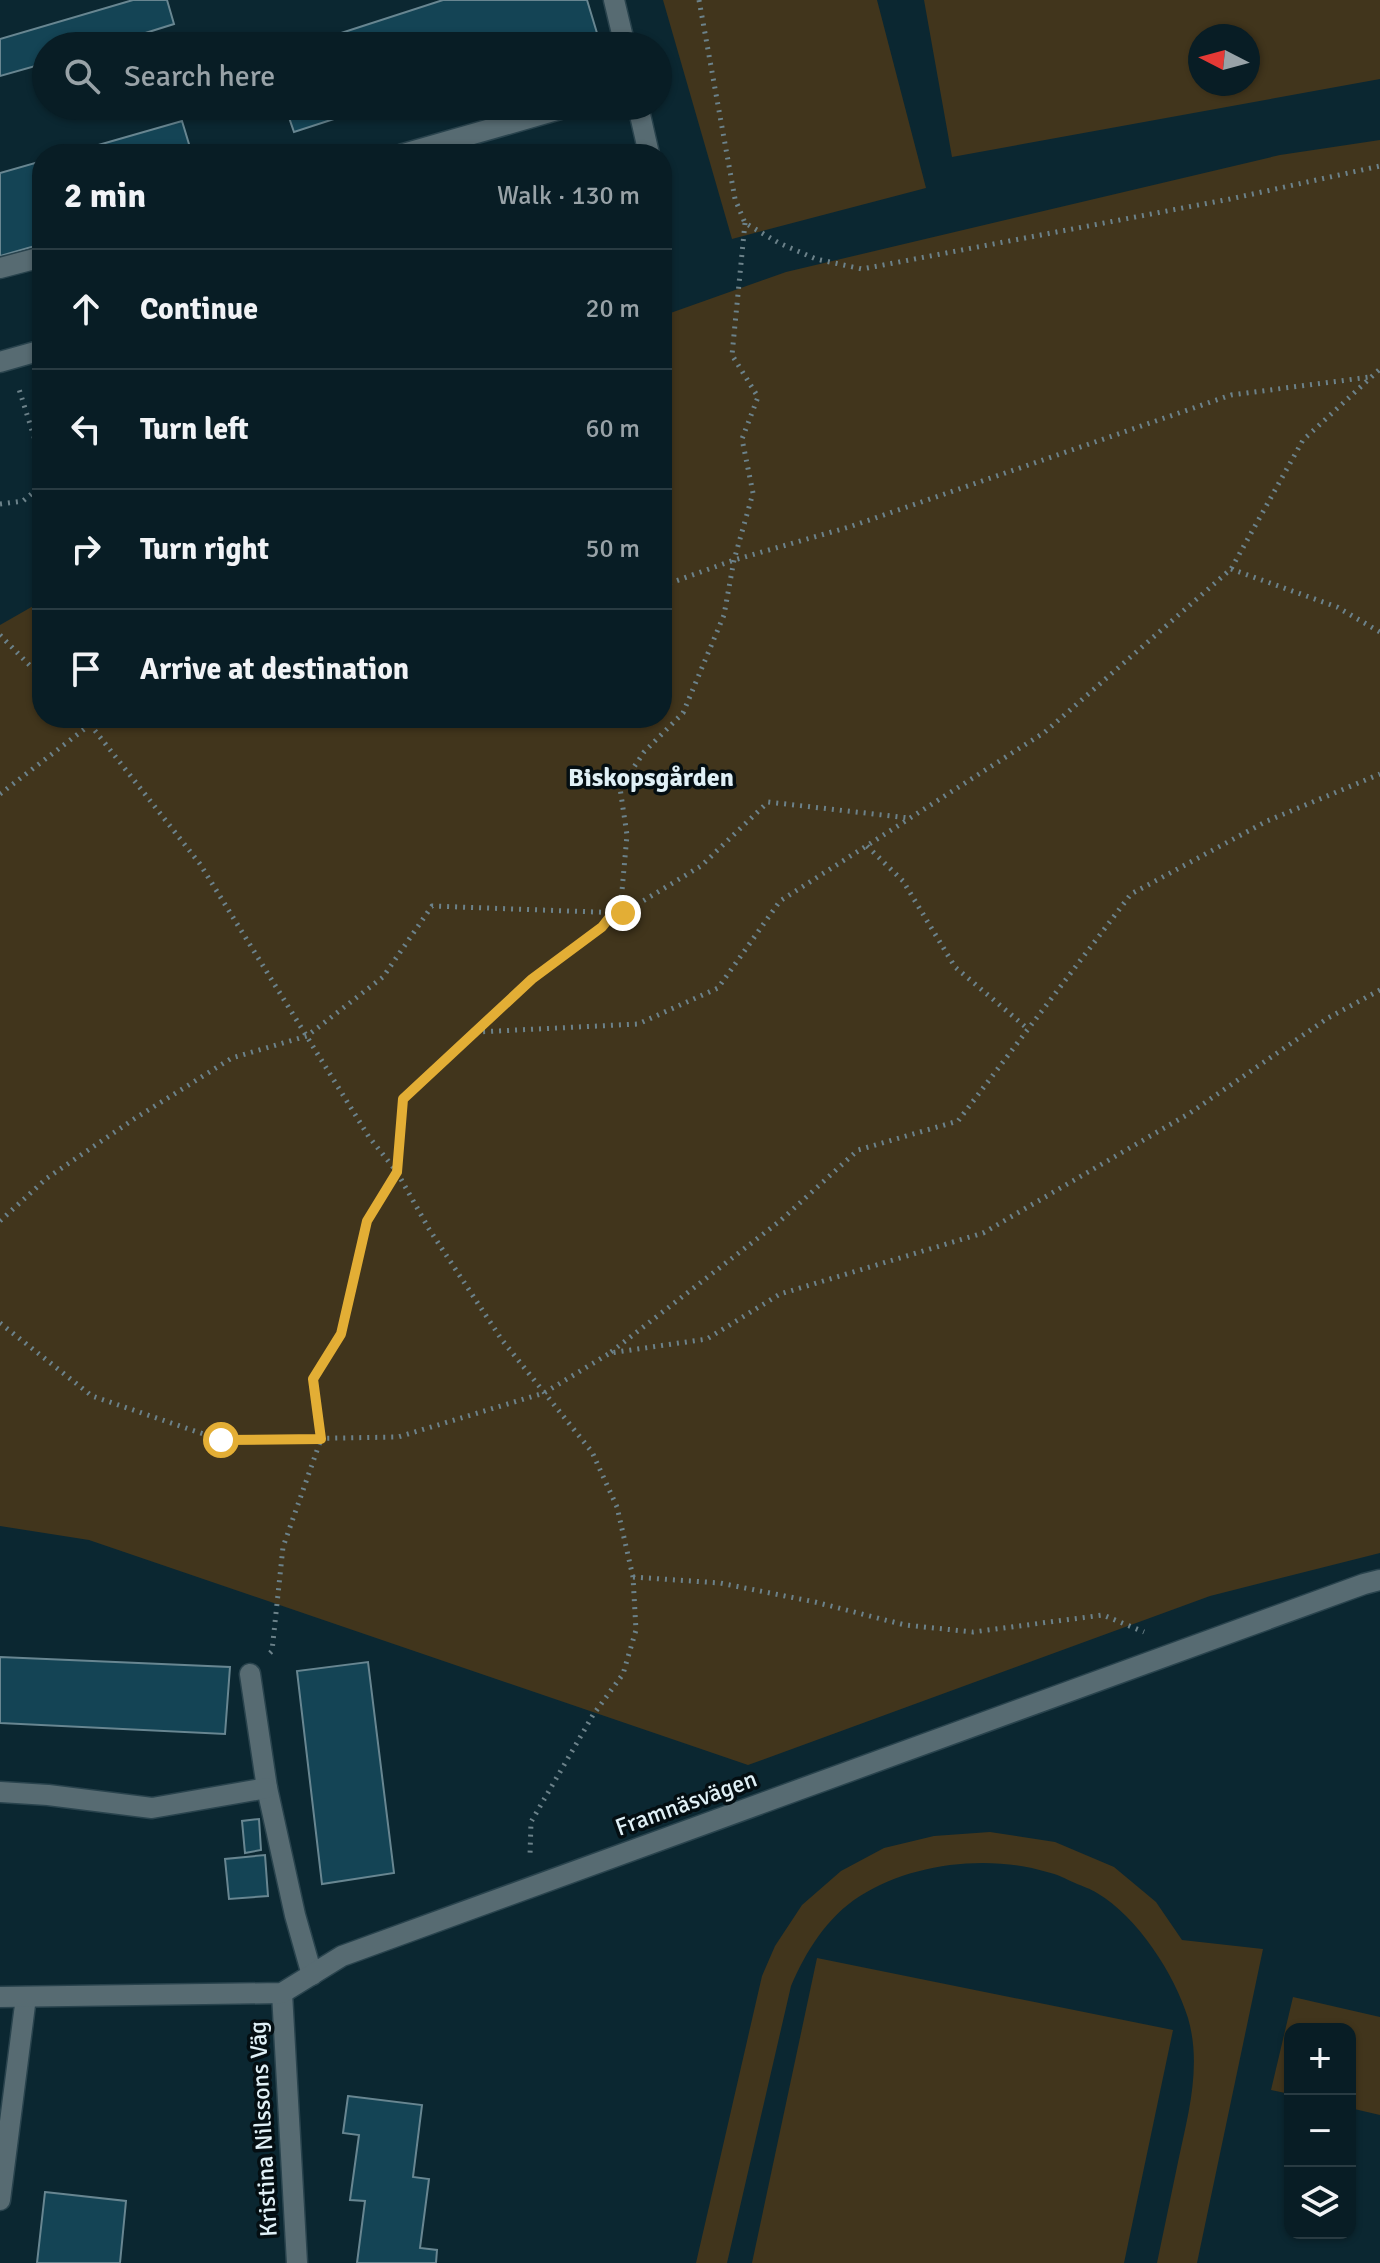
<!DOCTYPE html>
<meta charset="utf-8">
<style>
body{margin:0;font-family:Signika,sans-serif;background:#11262d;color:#f1f3f6}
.controls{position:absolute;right:24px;bottom:24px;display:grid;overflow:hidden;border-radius:16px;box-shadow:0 2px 6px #0004}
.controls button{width:72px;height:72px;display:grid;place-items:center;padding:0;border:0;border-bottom:2px solid #293b42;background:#081d25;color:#f1f3f6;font:40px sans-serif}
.compass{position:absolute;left:1188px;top:24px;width:72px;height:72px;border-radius:50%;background:#081d25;box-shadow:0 2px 6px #0004;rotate:276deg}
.stop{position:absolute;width:24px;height:24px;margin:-18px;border:6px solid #e3ae35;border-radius:50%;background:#fff}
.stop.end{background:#e3ae35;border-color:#fff;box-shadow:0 2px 8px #0008}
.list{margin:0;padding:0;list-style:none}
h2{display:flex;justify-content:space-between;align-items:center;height:104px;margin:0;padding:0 32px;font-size:34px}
h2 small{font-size:26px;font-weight:400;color:#98a2a7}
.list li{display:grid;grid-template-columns:52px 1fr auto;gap:24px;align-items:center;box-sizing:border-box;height:120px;padding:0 32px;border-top:2px solid #293b42}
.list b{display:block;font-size:30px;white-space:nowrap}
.list em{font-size:26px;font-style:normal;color:#98a2a7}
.icon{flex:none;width:44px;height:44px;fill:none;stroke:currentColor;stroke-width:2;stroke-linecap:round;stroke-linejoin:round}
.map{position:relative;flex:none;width:1380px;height:2263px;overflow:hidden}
.search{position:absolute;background:#081d25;box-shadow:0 2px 6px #0004;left:32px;top:32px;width:640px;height:88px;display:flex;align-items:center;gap:20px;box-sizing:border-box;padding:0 28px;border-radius:44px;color:#98a2a7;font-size:30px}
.panel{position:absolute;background:#081d25;box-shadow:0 2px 6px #0004;left:32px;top:144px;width:640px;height:584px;border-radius:32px}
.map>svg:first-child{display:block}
.green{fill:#41351c;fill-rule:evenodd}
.building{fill:#144455;stroke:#688691;stroke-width:2}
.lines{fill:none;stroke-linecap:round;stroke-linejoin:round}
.lane-casing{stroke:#29434d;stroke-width:23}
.street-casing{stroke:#29434d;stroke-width:23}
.path{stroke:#6c828a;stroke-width:5;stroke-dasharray:2 6;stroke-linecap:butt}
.lane{stroke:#576b72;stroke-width:20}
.street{stroke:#576b72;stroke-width:20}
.route{stroke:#e3ae35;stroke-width:10}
.labels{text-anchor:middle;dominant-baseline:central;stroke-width:7;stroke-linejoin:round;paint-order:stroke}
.street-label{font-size:24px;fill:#e0f0f6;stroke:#040e12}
.neighbourhood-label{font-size:26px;font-weight:bold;fill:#e0f0f6;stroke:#040e12}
</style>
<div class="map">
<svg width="1380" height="2263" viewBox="0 0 1380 2263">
<rect width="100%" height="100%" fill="#0b2731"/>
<g class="green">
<path d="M663,0h214l49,188 -194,51z"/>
<path d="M924,0h456v79l-428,78zM1248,36v48h-48v-48z"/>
<path d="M1380,140v1413l-170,43 -462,169 -659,-225 -89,-14v-901l42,-24v117h620v-402l124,-44 494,-117z"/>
<path d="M990,1832l65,10 59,25 42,35 26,38 81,9 -66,314h-40c7,-34 14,-67 21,-101 10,-47 24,-96 10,-144 -13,-43 -51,-102 -91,-125 -6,-4 -15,-7 -22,-10 -9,-4 -18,-9 -28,-11 -58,-18 -136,-9 -187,24 -33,21 -54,55 -69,90l-64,277h-31l66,-287 13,-30 27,-41 39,-34 43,-23 50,-12z"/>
<path d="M817,1958l356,72 -49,233h-372z"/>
<path d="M1293,1997l87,20v98l-30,-7v-79h-60v65l-19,-4z"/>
</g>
<g class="building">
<path d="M133,0h34l7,24 -70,22h-58v17l-46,13v-37z"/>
<path d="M443,0h144l10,33 -39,13h-257z"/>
<path d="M285,106h89l-80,26z"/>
<path d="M182,121l10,33h-125z"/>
<path d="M42,161v83l-42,12v-83z"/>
<path d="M42,373v29l-8,-27z"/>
<path d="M0,1657l230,10 -5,67 -225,-11z"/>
<path d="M368,1662l26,211 -72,11 -25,-213z"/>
<path d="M259,1819l2,31 -16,3 -3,-32z"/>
<path d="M265,1855l3,41 -39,3 -4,-40z"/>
<path d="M348,2096l74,9 -9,72 16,2 -9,69 17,2 -1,13h-79l8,-62 -15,-1 9,-65 -16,-2z"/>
<path d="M45,2192l81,9 -6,62h-83z"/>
</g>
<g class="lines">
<defs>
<g id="lane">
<path d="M614,0l11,46"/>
<path d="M638,106l11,48"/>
<path d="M403,154l168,-48"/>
<path d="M0,268l42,-11"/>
<path d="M0,362l42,-12"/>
<path d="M250,1674l17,114 28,127 17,60"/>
<path d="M0,1792l48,3 104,13 115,-20"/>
<path d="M0,2200l26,-203"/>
</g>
<g id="street">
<path d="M282,1993l15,270"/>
<path d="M0,1997l282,-4 60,-37 1022,-372 16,-4"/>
</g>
</defs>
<use href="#lane" class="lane-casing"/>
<use href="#street" class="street-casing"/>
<g class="path">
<path d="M699,0l36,199 10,24 34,20 37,16 46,10 368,-70 150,-33"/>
<path d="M0,504l23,-3 19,-16 -2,-29 -21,-67"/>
<path d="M1231,569l106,38 43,25"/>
<path d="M662,586l72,-26 115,-33 382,-132 139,-18"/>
<path d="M0,635l42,43"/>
<path d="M85,718l115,146 169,273 28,35 32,57 73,111 90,112 25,55 16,70 3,53 -13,44 -30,41 -62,107 -1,33"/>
<path d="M0,794l91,-70 18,-6"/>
<path d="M867,846l36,35 52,86 73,62"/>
<path d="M477,1032l55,-53 70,-52 19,-25 6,-67 -7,-47 24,-36 39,-39 41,-98 10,-55 19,-67 -11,-54 16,-42 -26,-42 13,-132"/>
<path d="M0,1221l47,-43 87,-59 98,-61 75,-22 76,-59 49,-71 191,7 78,-47 67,-64 141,16"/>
<path d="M0,1323l92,73 129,44 177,-3 146,-44 66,-40 97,-14 73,-45 203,-61 207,-120 138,-95 52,-28"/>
<path d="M611,1352l169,-131 78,-71 100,-29 173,-227 136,-73 113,-47"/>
<path d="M633,1577l87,6 95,19 90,23 68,7 130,-17 41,17"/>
<path d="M270,1653l2,-2 11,-104 38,-108 -8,-60 28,-45 26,-113 30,-49 6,-73 74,-67 161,-8 80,-36 62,-87 265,-169 186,-163 72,-129 77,-71"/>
</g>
<use href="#lane" class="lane"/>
<use href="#street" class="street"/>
</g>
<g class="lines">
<path class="route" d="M221,1440l100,-1 -8,-60 28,-45 26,-113 30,-49 6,-73 129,-120 70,-52 11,-14h10"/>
</g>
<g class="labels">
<g class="street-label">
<text transform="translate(686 1803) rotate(-20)">Framnäsvägen</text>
<text transform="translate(263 2129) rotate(-93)">Kristina Nilssons Väg</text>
</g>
<g class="neighbourhood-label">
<text x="651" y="778">Biskopsgården</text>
</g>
</g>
</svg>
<div class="controls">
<button>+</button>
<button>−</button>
<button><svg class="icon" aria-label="layers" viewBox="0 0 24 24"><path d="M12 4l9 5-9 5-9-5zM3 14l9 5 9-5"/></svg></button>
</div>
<svg class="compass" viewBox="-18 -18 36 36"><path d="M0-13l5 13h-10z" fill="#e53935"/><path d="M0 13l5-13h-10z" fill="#98a2a7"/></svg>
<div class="stop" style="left:221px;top:1440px"></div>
<div class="stop end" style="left:623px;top:913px"></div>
<div class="search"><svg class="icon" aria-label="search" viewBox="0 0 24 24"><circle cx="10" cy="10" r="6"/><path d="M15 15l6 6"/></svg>Search here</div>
<section class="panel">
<h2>2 min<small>Walk · 130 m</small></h2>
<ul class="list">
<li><svg class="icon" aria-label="ahead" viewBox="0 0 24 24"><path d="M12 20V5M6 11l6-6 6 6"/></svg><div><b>Continue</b></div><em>20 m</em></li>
<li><svg class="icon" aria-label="left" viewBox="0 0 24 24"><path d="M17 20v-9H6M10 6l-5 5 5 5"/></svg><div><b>Turn left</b></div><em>60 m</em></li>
<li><svg class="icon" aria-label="right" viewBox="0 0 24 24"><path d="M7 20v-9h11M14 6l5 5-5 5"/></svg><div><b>Turn right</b></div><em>50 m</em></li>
<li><svg class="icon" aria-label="arrive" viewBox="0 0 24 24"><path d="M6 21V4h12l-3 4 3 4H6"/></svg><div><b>Arrive at destination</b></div></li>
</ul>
</section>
</div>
